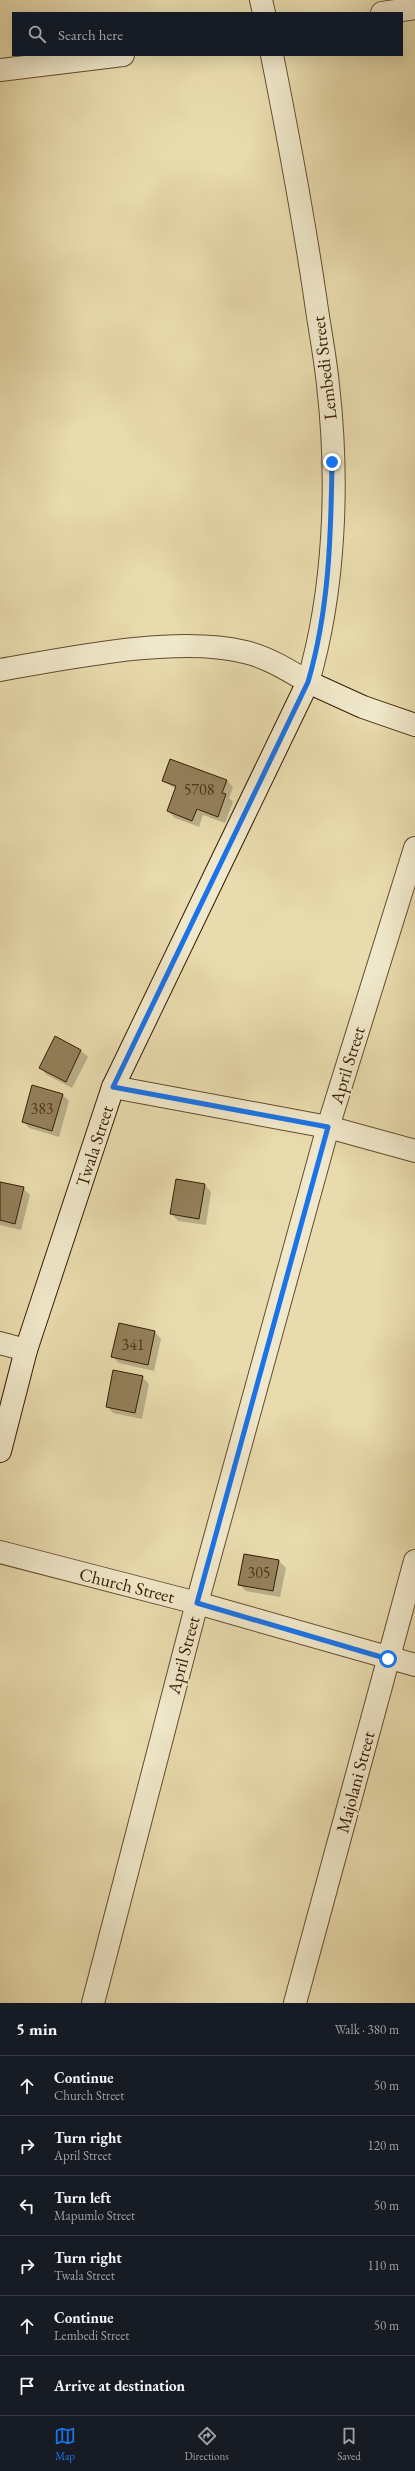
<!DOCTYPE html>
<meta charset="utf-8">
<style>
body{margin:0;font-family:"EB Garamond",serif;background:#242831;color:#f1f3f6}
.stop{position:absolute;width:12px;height:12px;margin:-9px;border:3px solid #1a73e8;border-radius:50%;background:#fff}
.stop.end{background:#1a73e8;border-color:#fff;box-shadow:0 1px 4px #0008}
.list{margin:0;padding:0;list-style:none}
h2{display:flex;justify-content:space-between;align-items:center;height:52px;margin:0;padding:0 16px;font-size:17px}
h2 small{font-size:13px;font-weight:400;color:#9ea1a6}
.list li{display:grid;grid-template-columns:26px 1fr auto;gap:12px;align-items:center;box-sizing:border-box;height:60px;padding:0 16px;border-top:1px solid #363941}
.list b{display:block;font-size:15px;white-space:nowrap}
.list p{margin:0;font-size:13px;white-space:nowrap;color:#9ea1a6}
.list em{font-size:13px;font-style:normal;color:#9ea1a6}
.icon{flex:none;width:22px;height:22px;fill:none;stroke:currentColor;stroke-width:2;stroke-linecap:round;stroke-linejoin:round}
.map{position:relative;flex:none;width:415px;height:2003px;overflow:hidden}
.search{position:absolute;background:#171b24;box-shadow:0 4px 16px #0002;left:12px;right:12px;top:12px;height:44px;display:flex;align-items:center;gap:10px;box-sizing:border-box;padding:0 14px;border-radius:0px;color:#9ea1a6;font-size:15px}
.sheet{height:412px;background:#171b24}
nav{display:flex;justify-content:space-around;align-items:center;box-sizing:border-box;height:56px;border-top:1px solid #363941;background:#171b24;font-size:11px;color:#9ea1a6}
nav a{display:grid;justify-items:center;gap:2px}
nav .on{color:#1a73e8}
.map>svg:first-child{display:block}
.shadow{fill:#0003}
.building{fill:#93805b;stroke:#371d02}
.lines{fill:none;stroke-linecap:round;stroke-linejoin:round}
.street-casing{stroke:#634c2d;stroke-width:24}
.secondary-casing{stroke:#371d02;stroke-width:24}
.street{stroke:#f0e8ca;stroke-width:22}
.secondary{stroke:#f0e8ca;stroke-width:22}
.route{stroke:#1a73e8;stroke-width:5}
.labels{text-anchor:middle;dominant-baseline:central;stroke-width:3;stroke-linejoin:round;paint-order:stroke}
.number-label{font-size:16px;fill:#4e3618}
.street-label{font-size:18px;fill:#371d02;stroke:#f0e8ca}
</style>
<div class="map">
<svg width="415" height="2003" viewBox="0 0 415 2003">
<rect width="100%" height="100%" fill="#e8dbad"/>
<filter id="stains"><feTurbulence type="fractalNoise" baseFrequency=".005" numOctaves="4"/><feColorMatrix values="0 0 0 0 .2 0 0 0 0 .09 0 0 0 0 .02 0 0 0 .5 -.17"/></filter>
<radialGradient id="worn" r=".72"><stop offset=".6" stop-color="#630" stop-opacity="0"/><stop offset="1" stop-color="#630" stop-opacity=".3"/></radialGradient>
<g class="shadow">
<path d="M226,780l7,7 -4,11 4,4 -8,21 -22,-8 -4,12 -24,-9 -7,-7 8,-22 -13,-8z"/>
<path d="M55,1038l26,13 7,6 -16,31 -25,-13 -7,-7z"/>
<path d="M63,1095l6,6 -10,36 -30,-9 -6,-7z"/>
<path d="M0,1183l23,5 7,7 -9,35 -21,-5z"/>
<path d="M205,1185l6,7 -5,33 -28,-4 -6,-7z"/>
<path d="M155,1332l6,7 -7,32 -35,-8 -6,-6z"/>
<path d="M142,1377l7,7 -7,35 -29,-6 -6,-7z"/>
<path d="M244,1555l35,6 7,7 -6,29 -34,-6 -7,-7z"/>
</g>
<g class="building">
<path d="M170,759l57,21 -5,13 4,1 -8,23 -21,-8 -5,12 -25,-10 9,-25 -14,-5z"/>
<path d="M55,1036l26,14 -15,32 -27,-14z"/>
<path d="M32,1085l31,9 -11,37 -30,-9z"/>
<path d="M176,1179l29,5 -6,35 -29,-5z"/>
<path d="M0,1182l24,5 -9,37 -15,-4z"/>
<path d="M119,1323l36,8 -7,34 -37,-8z"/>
<path d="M113,1370l30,6 -8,37 -29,-6z"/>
<path d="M244,1554l35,6 -6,31 -35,-6z"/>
</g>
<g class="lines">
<defs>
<g id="street">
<path d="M261,0l3,13"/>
<path d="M382,13l33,-5"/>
<path d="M0,70l123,-15"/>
<path d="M0,670c69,-12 177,-35 245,-18 22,5 43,18 63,30 27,-93 31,-201 20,-297 -3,-30 -9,-59 -13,-89 -12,-81 -27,-161 -43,-241"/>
<path d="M113,1087l215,40 87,24"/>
<path d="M0,1343l26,7"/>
<path d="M0,1552l197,51 218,62"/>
<path d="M93,2003l104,-400 131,-476 87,-279"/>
<path d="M295,2003l120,-442"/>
</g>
<path id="secondary" d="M0,1451l26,-101 87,-263 195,-405 55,25 52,18"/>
</defs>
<use href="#street" class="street-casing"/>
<use href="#secondary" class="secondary-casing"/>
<use href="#street" class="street"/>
<use href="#secondary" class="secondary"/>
</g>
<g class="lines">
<path class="route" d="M332,462c-1,75 -3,148 -24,220l-195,405 215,40 -131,476 191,56"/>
</g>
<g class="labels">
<g class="number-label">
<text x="199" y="789">5708</text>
<text x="42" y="1108">383</text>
<text x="133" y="1344">341</text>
<text x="259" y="1572">305</text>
</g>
<g class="street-label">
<text transform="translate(324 368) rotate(-97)">Lembedi Street</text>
<text transform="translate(347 1065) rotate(-73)">April Street</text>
<text transform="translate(94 1146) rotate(-72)">Twala Street</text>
<text transform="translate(127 1585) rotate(14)">Church Street</text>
<text transform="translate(183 1655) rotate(-75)">April Street</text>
<text transform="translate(355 1782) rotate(-75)">Majolani Street</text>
</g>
</g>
<rect width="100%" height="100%" filter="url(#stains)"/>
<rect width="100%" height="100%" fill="url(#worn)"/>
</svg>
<div class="stop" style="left:388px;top:1659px"></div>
<div class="stop end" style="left:332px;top:462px"></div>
<div class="search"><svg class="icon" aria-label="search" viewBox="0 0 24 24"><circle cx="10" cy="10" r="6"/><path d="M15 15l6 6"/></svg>Search here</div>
</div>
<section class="sheet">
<h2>5 min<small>Walk · 380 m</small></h2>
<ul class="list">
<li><svg class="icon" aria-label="ahead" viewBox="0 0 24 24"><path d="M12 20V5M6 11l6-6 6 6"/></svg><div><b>Continue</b><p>Church Street</p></div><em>50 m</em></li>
<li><svg class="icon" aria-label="right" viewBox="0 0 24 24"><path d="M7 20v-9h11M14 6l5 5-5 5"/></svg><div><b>Turn right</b><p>April Street</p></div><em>120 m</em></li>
<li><svg class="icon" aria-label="left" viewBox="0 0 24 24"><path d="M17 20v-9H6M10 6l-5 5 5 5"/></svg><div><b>Turn left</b><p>Mapumlo Street</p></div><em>50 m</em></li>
<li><svg class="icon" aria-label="right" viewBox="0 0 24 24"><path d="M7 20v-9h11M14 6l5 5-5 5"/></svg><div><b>Turn right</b><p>Twala Street</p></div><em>110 m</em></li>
<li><svg class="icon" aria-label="ahead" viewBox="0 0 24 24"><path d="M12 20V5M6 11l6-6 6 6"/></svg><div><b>Continue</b><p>Lembedi Street</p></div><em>50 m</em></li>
<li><svg class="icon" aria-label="arrive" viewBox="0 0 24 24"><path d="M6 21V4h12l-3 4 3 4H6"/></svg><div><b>Arrive at destination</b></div></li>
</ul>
</section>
<nav>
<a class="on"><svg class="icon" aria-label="map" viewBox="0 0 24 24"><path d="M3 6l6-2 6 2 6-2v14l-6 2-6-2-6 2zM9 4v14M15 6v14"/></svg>Map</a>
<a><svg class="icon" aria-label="directions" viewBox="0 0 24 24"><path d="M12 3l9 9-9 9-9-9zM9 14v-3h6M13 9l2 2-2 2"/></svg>Directions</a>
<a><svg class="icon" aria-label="saved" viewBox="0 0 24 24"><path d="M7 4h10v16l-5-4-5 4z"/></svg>Saved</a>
</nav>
